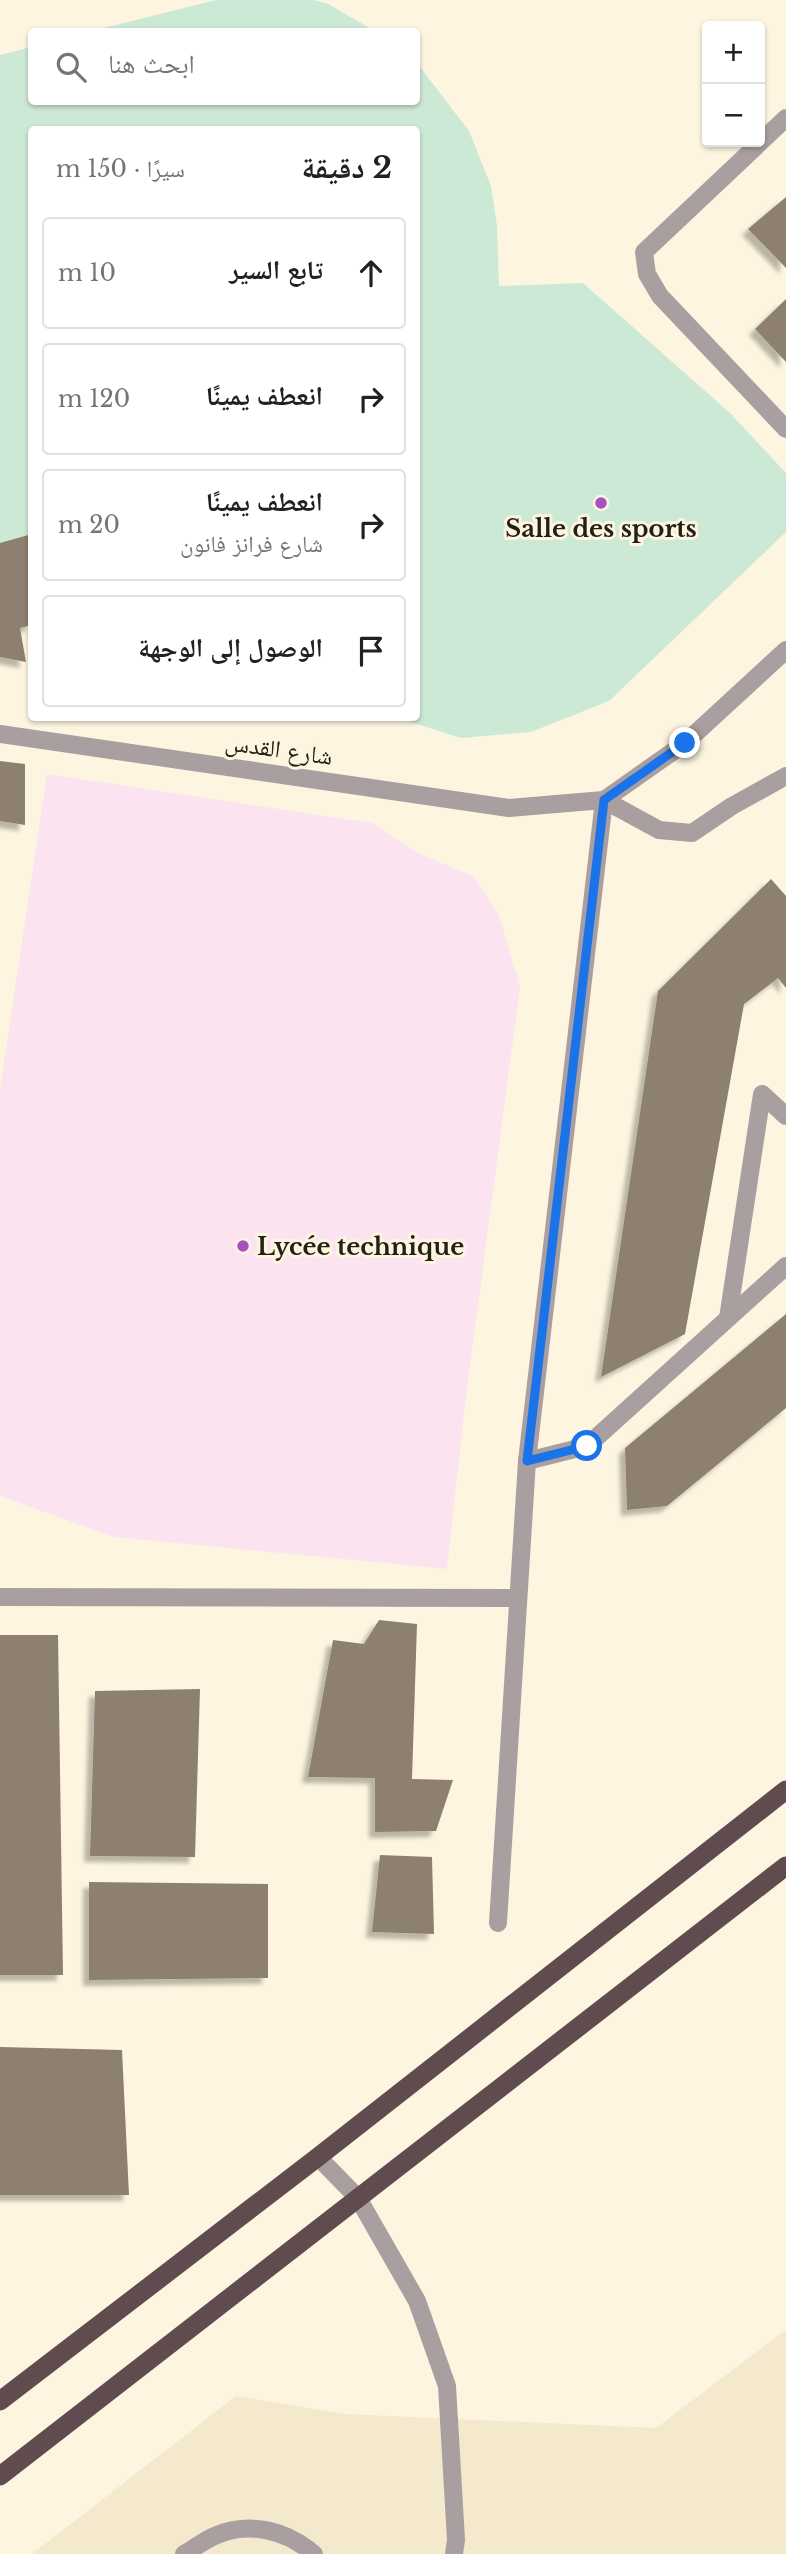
<!DOCTYPE html>
<html lang="ar">
<meta charset="utf-8">
<style>
body{margin:0;font-family:"Libre Baskerville","Noto Naskh Arabic",serif;background:#f6f6f6;color:#202124;direction:rtl}
.controls{position:absolute;right:21px;top:21px;display:grid;overflow:hidden;border-radius:7px;box-shadow:0 2px 5px #0004}
.controls button{width:63px;height:63px;display:grid;place-items:center;padding:0;border:0;border-bottom:2px solid #e0e0e0;background:#fff;color:#202124;font:35px sans-serif}
.stop{position:absolute;width:21px;height:21px;margin:-16px;border:5px solid #1a73e8;border-radius:50%;background:#fff}
.stop.end{background:#1a73e8;border-color:#fff;box-shadow:0 2px 7px #0008}
.list{margin:0;padding:0;list-style:none}
h2{display:flex;justify-content:space-between;align-items:center;height:91px;margin:0;padding:0 28px;font-size:30px}
h2 small{font-size:23px;font-weight:400;color:#757577}
.list li{display:grid;grid-template-columns:46px 1fr auto;gap:21px;align-items:center;box-sizing:border-box;height:112px;margin:0 14px 14px;padding:0 14px;border:2px solid #e0e0e0;border-radius:7px}
.list b{display:block;font-size:26px;white-space:nowrap}
.list p{margin:0;font-size:23px;white-space:nowrap;color:#757577}
.list em{font-size:23px;font-style:normal;color:#757577}
.icon{flex:none;width:38px;height:38px;fill:none;stroke:currentColor;stroke-width:2;stroke-linecap:round;stroke-linejoin:round}
.map{position:relative;flex:none;width:786px;height:2554px;overflow:hidden;direction:ltr}
.search{position:absolute;background:#fff;box-shadow:0 2px 5px #0004;left:28px;top:28px;width:392px;height:77px;display:flex;align-items:center;gap:18px;box-sizing:border-box;padding:0 24px;border-radius:7px;color:#757577;font-size:26px}
.panel{position:absolute;background:#fff;box-shadow:0 2px 5px #0004;left:28px;top:126px;width:392px;height:595px;border-radius:7px;direction:rtl}
.map>svg:first-child{display:block}
.built{fill:#f4e9cc}
.education{fill:#fbe4ef}
.green{fill:#cce9d6}
.building{fill:#8d806f;filter:url(#shadow)}
.lines{fill:none;stroke-linecap:round;stroke-linejoin:round}
.service{stroke:#aa9fa0;stroke-width:18}
.minor{stroke:#aa9fa0;stroke-width:18}
.trunk{stroke:#604c4e;stroke-width:19}
.route{stroke:#1a73e8;stroke-width:9}
.poi-dot{fill:#a751bf;stroke:#fdf5e0;stroke-width:2.5}
.labels{text-anchor:middle;dominant-baseline:central;stroke-width:6;stroke-linejoin:round;paint-order:stroke}
.poi-label{font-size:24px;font-weight:bold;fill:#232018;stroke:#fdf5e0}
.street-label{font-size:24px;fill:#232018;stroke:#fdf5e0}
</style>
<div class="map">
<svg width="786" height="2554" viewBox="0 0 786 2554">
<defs>
<filter id="shadow"><feDropShadow dx="-6" dy="6" stdDeviation="2" flood-color="#0004"/></filter>
</defs>
<rect width="100%" height="100%" fill="#fdf5e0"/>
<path class="built" d="M786,2330v224h-754l204,-158 109,18 311,14z"/>
<path class="education" d="M47,774l325,49 48,31 53,22 26,39 21,72 -55,417 -18,165 -333,-32 -114,-41v-407z"/>
<g class="green">
<path d="M216,0h98l14,4 47,27h-283z"/>
<path d="M31,47l1,55h384l1,-39 52,68 22,55 6,40 2,60 84,-3 147,130 56,60v59l-177,169 -78,31 -70,6 -63,-20h18v-588h-384l-1,454 -31,8v-537z"/>
</g>
<g class="building">
<path d="M786,197v71l-38,-39z"/>
<path d="M786,299v63l-31,-33z"/>
<path d="M32,534v91l-12,3 6,34 -26,-5v-114z"/>
<path d="M0,761l25,3v61l-25,-4z"/>
<path d="M771,879l15,17v92l-8,-10 -34,26 -59,330 -84,43 57,-386z"/>
<path d="M786,1314v94l-119,98 -40,4 -2,-62z"/>
<path d="M379,1620l38,4 -5,155 41,1 -17,51 -61,1v-54l-67,-1 25,-137 31,4z"/>
<path d="M0,1635h58l5,340h-63z"/>
<path d="M200,1689l-5,168 -105,-1 5,-165z"/>
<path d="M380,1855l52,2 2,77 -62,-2z"/>
<path d="M89,1882l179,2v94l-179,2z"/>
<path d="M0,2047l122,3 7,145h-129z"/>
</g>
<g class="lines">
<g class="service">
<path d="M786,118l-142,134 3,22 13,22 126,133"/>
<path d="M184,2554c11,-6 22,-15 33,-19 34,-14 70,-4 97,19"/>
</g>
<g class="minor">
<path d="M0,734l509,74 95,-8 81,-57 101,-93"/>
<path d="M728,1318l34,-224 24,22"/>
<path d="M527,1461l60,-15 199,-180"/>
<path d="M0,1597l518,1"/>
<path d="M498,1923l29,-462 77,-661 55,30 33,3 40,-27 54,-30"/>
<path d="M318,2157l40,41 59,103 30,85 9,154 -2,14"/>
</g>
<g class="trunk">
<path d="M0,2401l318,-244 468,-367"/>
<path d="M0,2476l786,-610"/>
</g>
</g>
<g class="lines">
<path class="route" d="M587,1446l-60,15 77,-661 81,-57"/>
</g>
<g class="poi-dot">
<circle cx="601" cy="503" r="7"/>
<circle cx="243" cy="1246" r="7"/>
</g>
<g class="labels">
<g class="poi-label">
<text x="601" y="528">Salle des sports</text>
<text x="257" y="1246" text-anchor="start">Lycée technique</text>
</g>
<g class="street-label">
<text transform="translate(279 749) rotate(8)">شارع القدس</text>
</g>
</g>
</svg>
<div class="controls">
<button>+</button>
<button>−</button>
</div>
<div class="stop" style="left:587px;top:1446px"></div>
<div class="stop end" style="left:685px;top:743px"></div>
<div class="search"><svg class="icon" aria-label="search" viewBox="0 0 24 24"><circle cx="10" cy="10" r="6"/><path d="M15 15l6 6"/></svg>ابحث هنا</div>
<section class="panel">
<h2>2 دقيقة<small>سيرًا · 150 m</small></h2>
<ul class="list">
<li><svg class="icon" aria-label="ahead" viewBox="0 0 24 24"><path d="M12 20V5M6 11l6-6 6 6"/></svg><div><b>تابع السير</b></div><em>10 m</em></li>
<li><svg class="icon" aria-label="right" viewBox="0 0 24 24"><path d="M7 20v-9h11M14 6l5 5-5 5"/></svg><div><b>انعطف يمينًا</b></div><em>120 m</em></li>
<li><svg class="icon" aria-label="right" viewBox="0 0 24 24"><path d="M7 20v-9h11M14 6l5 5-5 5"/></svg><div><b>انعطف يمينًا</b><p>شارع فرانز فانون</p></div><em>20 m</em></li>
<li><svg class="icon" aria-label="arrive" viewBox="0 0 24 24"><path d="M6 21V4h12l-3 4 3 4H6"/></svg><div><b>الوصول إلى الوجهة</b></div></li>
</ul>
</section>
</div>
